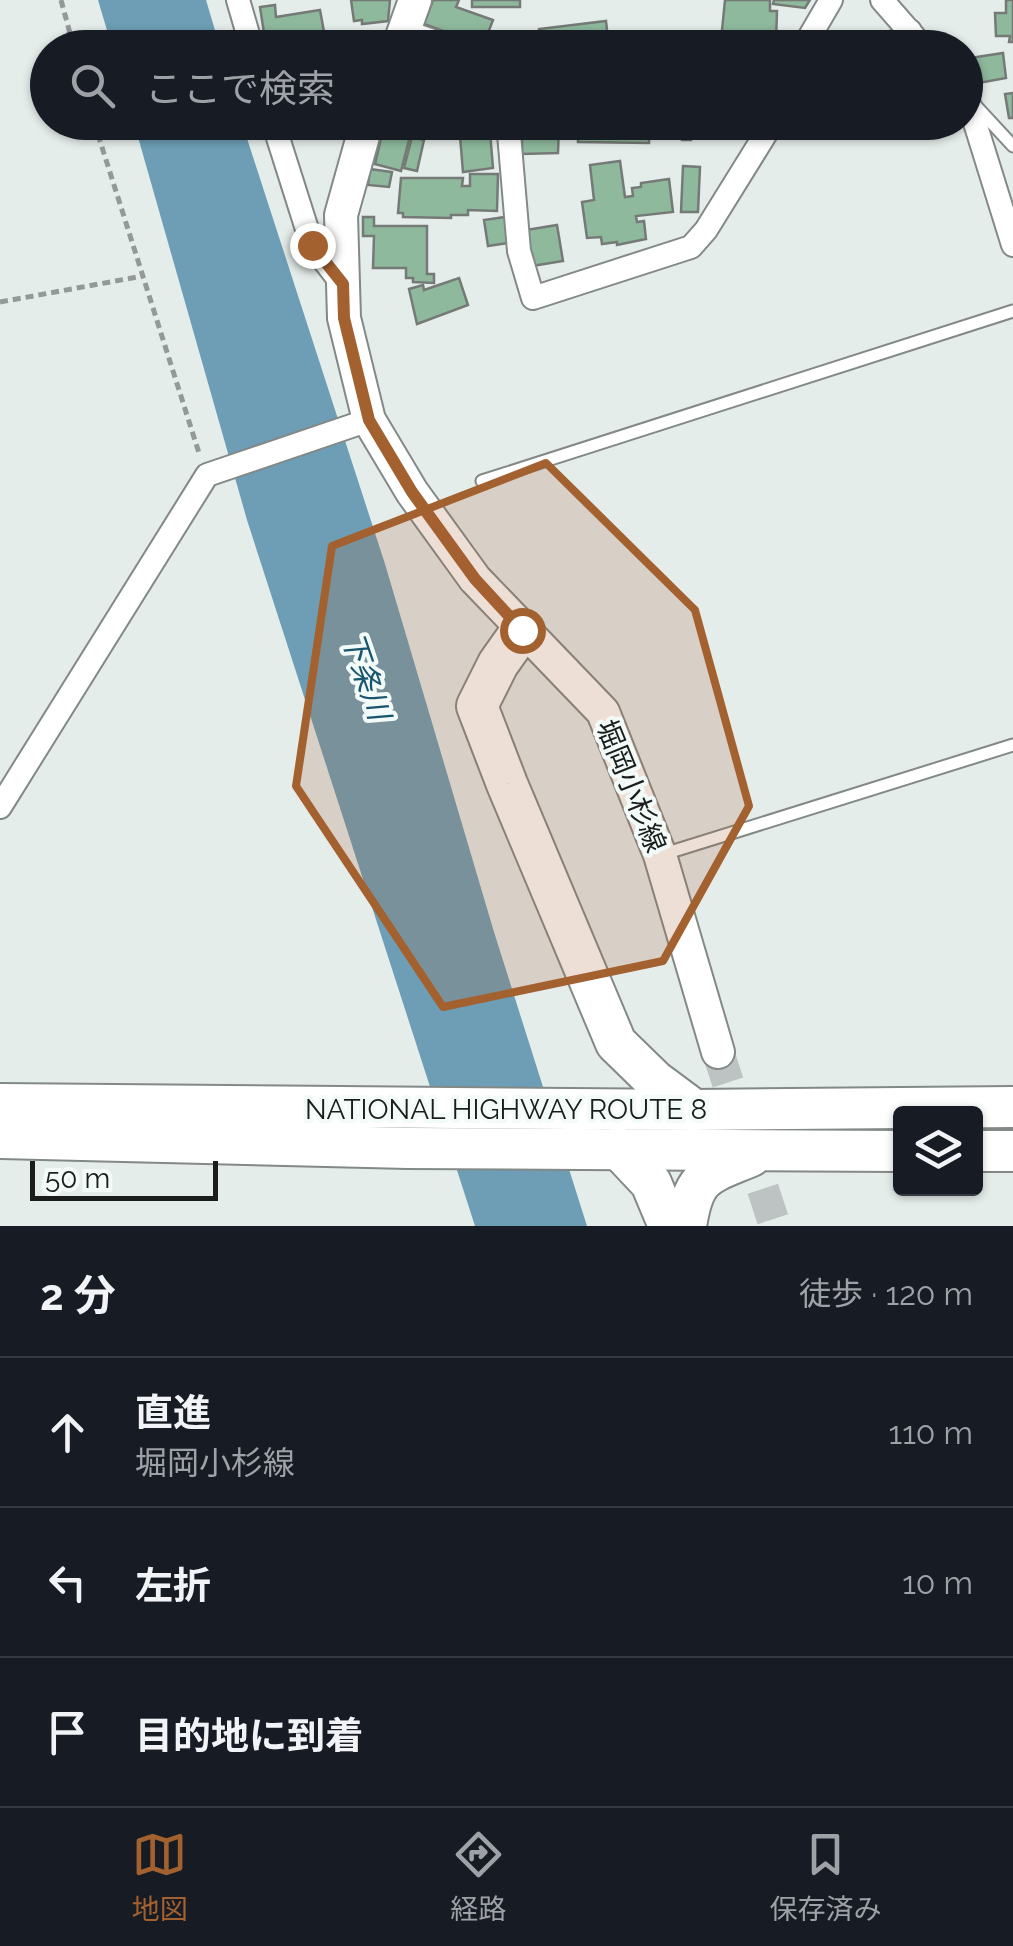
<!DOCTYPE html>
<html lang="ja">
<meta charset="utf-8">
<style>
body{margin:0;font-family:Raleway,"Noto Sans JP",sans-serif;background:#242831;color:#f1f3f6}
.controls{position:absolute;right:30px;bottom:30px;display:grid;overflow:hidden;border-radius:10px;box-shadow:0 2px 8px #0004}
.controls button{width:90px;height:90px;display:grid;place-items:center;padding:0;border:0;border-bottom:2px solid #363941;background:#171b24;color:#f1f3f6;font:50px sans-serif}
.scale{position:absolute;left:30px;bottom:25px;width:188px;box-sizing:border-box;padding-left:10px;border:5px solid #1b1d1d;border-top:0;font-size:28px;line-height:35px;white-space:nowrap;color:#1b1d1d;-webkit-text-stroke:8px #f3fbf9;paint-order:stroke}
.stop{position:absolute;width:30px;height:30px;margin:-22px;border:8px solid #a46130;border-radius:50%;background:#fff}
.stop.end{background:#a46130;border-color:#fff;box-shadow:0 2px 10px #0008}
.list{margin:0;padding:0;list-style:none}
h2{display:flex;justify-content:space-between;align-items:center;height:130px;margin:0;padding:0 40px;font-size:42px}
h2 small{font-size:32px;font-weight:400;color:#9ea1a6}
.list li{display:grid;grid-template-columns:65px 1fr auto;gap:30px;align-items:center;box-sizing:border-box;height:150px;padding:0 40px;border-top:2px solid #363941}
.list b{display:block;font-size:38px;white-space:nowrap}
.list p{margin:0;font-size:32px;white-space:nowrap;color:#9ea1a6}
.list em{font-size:32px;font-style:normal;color:#9ea1a6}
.icon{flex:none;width:55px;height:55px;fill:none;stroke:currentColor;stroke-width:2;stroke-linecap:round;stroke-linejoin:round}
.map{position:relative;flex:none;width:1013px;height:1226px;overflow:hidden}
.search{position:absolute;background:#171b24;box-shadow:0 2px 8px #0004;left:30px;right:30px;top:30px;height:110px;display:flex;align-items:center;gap:25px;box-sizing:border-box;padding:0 35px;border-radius:55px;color:#9ea1a6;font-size:38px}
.sheet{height:580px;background:#171b24}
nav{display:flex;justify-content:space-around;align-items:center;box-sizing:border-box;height:140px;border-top:2px solid #363941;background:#171b24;font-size:28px;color:#9ea1a6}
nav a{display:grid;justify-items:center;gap:5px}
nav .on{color:#a46130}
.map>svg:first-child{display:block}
.water{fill:#6d9eb5}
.building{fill:#8eb99c;stroke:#757a76;stroke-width:2.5}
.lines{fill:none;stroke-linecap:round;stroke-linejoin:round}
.secondary-tunnel{stroke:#bdc3c2;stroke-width:32;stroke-dasharray:32 16;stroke-linecap:butt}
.lane-casing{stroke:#828987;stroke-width:15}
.street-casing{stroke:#828987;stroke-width:26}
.secondary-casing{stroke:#828987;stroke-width:36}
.highway-casing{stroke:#828987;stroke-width:44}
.path{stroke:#939998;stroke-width:5;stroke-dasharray:8 5;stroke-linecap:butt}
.lane{stroke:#fff;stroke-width:11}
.street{stroke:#fff;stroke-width:22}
.secondary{stroke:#fff;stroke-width:32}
.highway{stroke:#fff;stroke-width:40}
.route{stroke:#a46130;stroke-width:12}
.marked{fill:#a46130;fill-opacity:0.2;stroke:#a46130;stroke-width:8;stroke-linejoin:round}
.labels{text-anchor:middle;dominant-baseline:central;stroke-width:8;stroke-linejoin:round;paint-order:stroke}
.street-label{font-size:28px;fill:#1b1d1d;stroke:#f3fbf9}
.water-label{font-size:30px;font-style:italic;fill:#18566f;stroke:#f3fbf9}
</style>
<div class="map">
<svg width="1013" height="1226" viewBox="0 0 1013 1226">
<rect width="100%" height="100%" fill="#e5edeb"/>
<g class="water">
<path d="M98,0h108l14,47h-108z"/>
<path d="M134,123h108l143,441 109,368 93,294h-112l-228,-706z"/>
</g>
<g class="building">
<path d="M351,0h39l-2,21 -26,3v-4l-8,1z"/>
<path d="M433,0h26l-3,7 37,13 -10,26 -59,-22z"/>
<rect x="472" y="0" width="48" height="7"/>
<path d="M725,0h45v11h7l-1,31 -55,-2z"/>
<path d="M774,0h36l-5,8 -32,-4z"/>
<path d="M1006,0h7v42h-4l1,-6h-14l-1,-23h11z"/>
<path d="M275,5l1,12 44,-7 7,38h-56l-3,-16 -4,1 -4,-26z"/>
<path d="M606,21l3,27h-68l-2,-19z"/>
<path d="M1003,53l3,25 -33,6 -3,-26z"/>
<path d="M1013,93v25h-4l-4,-24z"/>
<path d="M573,122h76v21l-71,-1v-15h-5z"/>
<path d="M668,122h30l-1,11h-6v7h-9l1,-7 -15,-1z"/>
<path d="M522,127h37l-1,26 -36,1z"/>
<path d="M383,130l27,6 -9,35 -26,-7z"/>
<path d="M490,132l3,36 -30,4 -3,-36z"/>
<path d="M412,137l12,3 -7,31 -13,-3z"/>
<path d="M620,161l5,36 8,-1 -1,-8 9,-1v-4l28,-4 4,33 -37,4 1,6 7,-1 2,18 -29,6v-3l-15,2 -1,-7 -14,1 -5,-36 12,-2 -4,-35z"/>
<path d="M683,166l17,1 -2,45h-17z"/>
<path d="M370,169l22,3 -3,15 -21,-2z"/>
<path d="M470,174h28l-1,37 -29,-1v5h-17v3l-48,-1v-4h-5l3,-35h62l-1,8h8z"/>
<path d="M363,217h11v9h53v48h7v9l-21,-1v-4h-7v-10h-33l1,-32h-11z"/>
<path d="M505,217l3,26 -20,3 -4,-26z"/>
<path d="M557,225l6,36 -31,5 -6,-36z"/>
<path d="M459,278l9,27 -51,19 -8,-35 14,-4 1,5z"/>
</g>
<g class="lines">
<path class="secondary-tunnel" d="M718,1052l57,174"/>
<defs>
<g id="lane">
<path d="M975,105l38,41"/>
<path d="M482,481l531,-170"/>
<path d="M664,854l349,-109"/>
</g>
<g id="street">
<path d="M238,0l14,48"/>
<path d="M882,0l42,48"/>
<path d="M404,31l49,17"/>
<path d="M803,48l28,-48"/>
<path d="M875,48l25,-8 10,-9"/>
<path d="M966,94l47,151"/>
<path d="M273,122l39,123 31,40"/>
<path d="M508,122l11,129 14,47 158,-51 15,-17 67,-108"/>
<path d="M0,807l207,-332 162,-55"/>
</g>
<g id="secondary">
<path d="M398,48l17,-48"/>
<path d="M367,122l-26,93 3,103 25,102 43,72 63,87 128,133 57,143 58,197"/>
</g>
<g id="highway">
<path d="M522,630l-24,34 -21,42 30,78 109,259 39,38 39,29"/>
<path d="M0,1104l694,6 319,-3"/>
<path d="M0,1138l408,10 492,3"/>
<path d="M618,1148l33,35 18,43"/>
<path d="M976,1151h37"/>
<path d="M686,1226c8,-52 20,-51 65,-70"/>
</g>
</defs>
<use href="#lane" class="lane-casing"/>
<use href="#street" class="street-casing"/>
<use href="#secondary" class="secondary-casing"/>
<use href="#highway" class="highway-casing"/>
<g class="path">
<path d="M61,0l13,48"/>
<path d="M94,122l105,331"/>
<path d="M0,302l143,-26"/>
</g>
<use href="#lane" class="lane"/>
<use href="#street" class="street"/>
<use href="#secondary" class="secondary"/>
<use href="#highway" class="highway"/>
</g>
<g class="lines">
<path class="route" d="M312,245l31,39 1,34 25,102 43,72 63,87 47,51"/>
</g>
<path class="marked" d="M546,463l149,147 54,196 -86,155 -220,46 -147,-221 36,-240z"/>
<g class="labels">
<g class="street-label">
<text transform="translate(631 786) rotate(68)">堀岡小杉線</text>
<text x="506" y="1109">NATIONAL HIGHWAY ROUTE 8</text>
</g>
<g class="water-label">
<text transform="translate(366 676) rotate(71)">下条川</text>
</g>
</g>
</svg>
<div class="controls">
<button><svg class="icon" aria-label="layers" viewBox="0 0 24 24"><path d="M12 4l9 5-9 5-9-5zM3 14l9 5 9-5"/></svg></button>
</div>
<div class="scale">50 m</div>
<div class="stop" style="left:522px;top:630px"></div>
<div class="stop end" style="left:312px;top:245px"></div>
<div class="search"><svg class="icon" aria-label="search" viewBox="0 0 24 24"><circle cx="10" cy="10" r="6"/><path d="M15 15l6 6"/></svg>ここで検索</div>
</div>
<section class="sheet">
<h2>2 分<small>徒歩 · 120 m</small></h2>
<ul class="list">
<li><svg class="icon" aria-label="ahead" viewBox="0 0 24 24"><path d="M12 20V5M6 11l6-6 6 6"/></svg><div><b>直進</b><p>堀岡小杉線</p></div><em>110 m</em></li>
<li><svg class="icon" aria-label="left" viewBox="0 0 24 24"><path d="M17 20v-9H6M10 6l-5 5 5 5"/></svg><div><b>左折</b></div><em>10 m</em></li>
<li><svg class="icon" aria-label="arrive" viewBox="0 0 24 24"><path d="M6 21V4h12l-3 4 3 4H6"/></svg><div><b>目的地に到着</b></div></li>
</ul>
</section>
<nav>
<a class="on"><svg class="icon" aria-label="map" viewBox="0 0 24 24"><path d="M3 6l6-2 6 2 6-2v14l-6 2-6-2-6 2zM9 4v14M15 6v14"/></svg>地図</a>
<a><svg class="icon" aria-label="directions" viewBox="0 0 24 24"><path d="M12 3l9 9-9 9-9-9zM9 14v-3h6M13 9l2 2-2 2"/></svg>経路</a>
<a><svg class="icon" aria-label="saved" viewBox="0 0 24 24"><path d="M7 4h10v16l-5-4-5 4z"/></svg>保存済み</a>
</nav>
